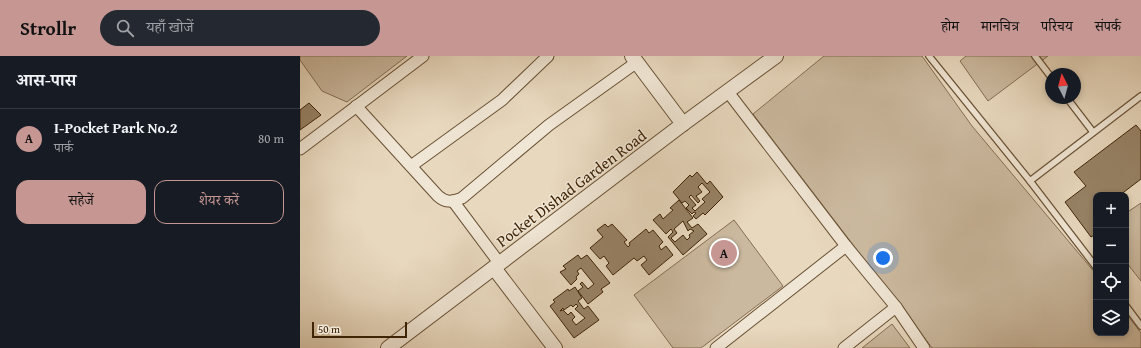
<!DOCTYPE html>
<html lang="hi">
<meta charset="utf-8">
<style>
body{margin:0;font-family:"Gentium Book Plus","Noto Serif Devanagari",serif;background:#242831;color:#f1f3f6}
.controls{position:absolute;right:12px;bottom:12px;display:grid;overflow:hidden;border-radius:8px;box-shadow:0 2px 6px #0003}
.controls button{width:36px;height:36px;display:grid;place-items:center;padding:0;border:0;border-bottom:1px solid #363941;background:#171b24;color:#f1f3f6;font:20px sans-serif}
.compass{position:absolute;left:745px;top:12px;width:36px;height:36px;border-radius:50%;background:#171b24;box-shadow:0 2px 6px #0003;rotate:354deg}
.scale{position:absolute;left:12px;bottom:10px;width:95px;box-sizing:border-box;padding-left:4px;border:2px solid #3f2406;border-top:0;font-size:11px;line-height:14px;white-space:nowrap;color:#3f2406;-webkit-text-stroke:3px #f0e6d5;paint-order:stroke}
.you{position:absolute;left:583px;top:202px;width:14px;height:14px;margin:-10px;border:3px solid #fff;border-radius:50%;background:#1a73e8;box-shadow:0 0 0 6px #1a73e833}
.badge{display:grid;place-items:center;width:26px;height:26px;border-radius:50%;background:#c59692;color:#111;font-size:13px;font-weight:700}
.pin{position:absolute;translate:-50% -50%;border:2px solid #fff;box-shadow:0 1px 4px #0006}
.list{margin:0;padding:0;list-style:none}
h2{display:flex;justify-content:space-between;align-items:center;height:52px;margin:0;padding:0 16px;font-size:17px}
h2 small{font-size:13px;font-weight:400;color:#9ea1a6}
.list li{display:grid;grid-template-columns:26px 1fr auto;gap:12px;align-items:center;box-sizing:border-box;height:60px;padding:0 16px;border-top:1px solid #363941}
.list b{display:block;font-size:15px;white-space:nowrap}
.list p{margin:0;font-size:13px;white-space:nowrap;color:#9ea1a6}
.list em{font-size:13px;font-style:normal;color:#9ea1a6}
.actions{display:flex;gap:8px;padding:12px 16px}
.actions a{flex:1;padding:9px 0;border:1px solid #c59692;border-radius:12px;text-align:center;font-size:14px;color:#c59692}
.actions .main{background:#c59692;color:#111}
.icon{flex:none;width:22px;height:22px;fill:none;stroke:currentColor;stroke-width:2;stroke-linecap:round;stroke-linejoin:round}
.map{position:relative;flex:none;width:841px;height:292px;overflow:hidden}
header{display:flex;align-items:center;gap:24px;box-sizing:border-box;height:56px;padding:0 20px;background:#c59692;color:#111}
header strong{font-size:19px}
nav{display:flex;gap:22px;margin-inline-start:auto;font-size:14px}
.search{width:280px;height:36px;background:#242831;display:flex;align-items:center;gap:10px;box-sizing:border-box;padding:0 14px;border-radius:22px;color:#9ea1a6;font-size:15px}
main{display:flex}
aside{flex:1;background:#171b24}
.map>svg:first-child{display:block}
.green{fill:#cbb99f;stroke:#856e52}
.building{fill:#978266;stroke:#3f2406;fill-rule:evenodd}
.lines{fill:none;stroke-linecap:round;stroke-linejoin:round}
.service-casing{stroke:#695134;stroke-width:8}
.minor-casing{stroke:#695134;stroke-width:13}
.tertiary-casing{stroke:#695134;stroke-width:16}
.service{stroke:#f0e6d5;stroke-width:5.5}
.minor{stroke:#f0e6d5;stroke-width:11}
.tertiary{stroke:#f0e6d5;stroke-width:14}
.labels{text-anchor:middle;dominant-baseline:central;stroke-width:3;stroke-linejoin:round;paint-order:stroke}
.street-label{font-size:16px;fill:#3f2406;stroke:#f0e6d5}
</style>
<header>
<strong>Strollr</strong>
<div class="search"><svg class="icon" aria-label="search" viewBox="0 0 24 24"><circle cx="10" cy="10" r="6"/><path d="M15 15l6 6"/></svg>यहाँ खोजें</div>
<nav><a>होम</a><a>मानचित्र</a><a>परिचय</a><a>संपर्क</a></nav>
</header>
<main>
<aside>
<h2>आस-पास<small></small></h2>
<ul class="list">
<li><span class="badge">A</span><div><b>I-Pocket Park No.2</b><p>पार्क</p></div><em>80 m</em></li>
</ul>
<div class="actions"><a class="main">सहेजें</a><a>शेयर करें</a></div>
</aside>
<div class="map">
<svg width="841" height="292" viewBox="0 0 841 292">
<rect width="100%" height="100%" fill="#e8d8be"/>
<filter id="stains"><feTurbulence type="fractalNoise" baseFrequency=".005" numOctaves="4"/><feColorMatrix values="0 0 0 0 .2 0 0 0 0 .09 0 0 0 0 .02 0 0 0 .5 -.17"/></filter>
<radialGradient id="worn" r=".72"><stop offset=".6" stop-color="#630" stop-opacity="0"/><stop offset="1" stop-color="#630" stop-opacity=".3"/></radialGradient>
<g class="green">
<path d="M0,0h107l-60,46 -25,-11 -22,-31z"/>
<path d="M524,0h98l50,70 124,148v59h30v-20l15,20v15h-209l-179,-234z"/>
<path d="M666,0h82l-60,45 -28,-40z"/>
<path d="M841,147v78l-15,-19v-49z"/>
<path d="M434,164l49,66 -82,62h-28l-39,-53z"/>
<path d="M592,268l18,24h-48z"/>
</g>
<g class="building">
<path d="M9,47l12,12 -21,15v-20z"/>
<path d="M836,69l5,6v48l-21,16h-24v39l-5,3 -26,-35 21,-16 -12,-14z"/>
<path d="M397,116l10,12 3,-3 13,16 -18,18 -2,-2 -7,6 -3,-3 3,-3 -2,-1 -2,2 -6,-6 3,-3 -4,-4 -3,2 -9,-11 17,-17 2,2zM402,127l8,9 -8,7 3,3 -10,9 -3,-3 4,-3 -7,-8 2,-2 7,8 2,-2 -4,-5 6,-4 -4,-5z"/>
<path d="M379,144l14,18 -6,4 5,6 6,-4 9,10 -24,21 -15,-18 5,-5 -2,-3 -5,5 -13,-14 7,-6 3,5 10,-9 -3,-2zM383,165l5,10 2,-2 4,2 -5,4 1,2 -3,3 -4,-5 -8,7 -4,-4 6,-5 -3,-4z"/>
<path d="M305,168l3,3 4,-3 15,16 -3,2 4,5 2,-2 -1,-2 17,-14 3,4 4,-3 10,12 -4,4 2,4 5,-4 7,9 -24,20 -8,-10 6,-5 -3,-4 -7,5 -3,-3 -21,17 -7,-9 3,-3 -5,-7 -4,3 -10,-11 13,-11 -6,-7z"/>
<path d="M278,199l3,4 6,-4 23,28 -9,6 2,3 -15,12 -10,-13 5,-4 -3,-3 2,-2 6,7 6,-5 -13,-16 -4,3 2,3 -3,3 1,2 -6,6 -11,-13 6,-3 -3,-3z"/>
<path d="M275,231l7,11 -4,3 6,8 4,-3 11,14 -25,18 -24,-32 5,-4 -2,-2 15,-11 1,2zM276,248l2,2 -3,3 10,9 -9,7 -4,-5 3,-3 -4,-5 -3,3 -5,-5 -3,1 3,-3 1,2 7,-5 2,2z"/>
</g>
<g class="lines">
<defs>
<g id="service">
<path d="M629,0l101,125 111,-85"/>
<path d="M735,0l16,21"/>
<path d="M767,42l26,34"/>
<path d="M730,125l66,86"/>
<path d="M826,250l15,20"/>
</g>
<g id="minor">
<path d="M428,36l118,154 50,61 28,41"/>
<path d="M56,50l82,90c8,7 14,6 24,2l87,-73 88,-63"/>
<path d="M0,93l123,-93"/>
<path d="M111,110l91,-66 46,-44"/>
<path d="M153,145l47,63"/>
<path d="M416,292l130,-102"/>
<path d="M544,292l52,-41"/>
</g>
<g id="tertiary">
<path d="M332,0l51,68"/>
<path d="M194,212l61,80"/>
<path d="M88,292l295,-224 93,-68"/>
</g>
</defs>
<use href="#service" class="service-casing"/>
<use href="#minor" class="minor-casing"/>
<use href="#tertiary" class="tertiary-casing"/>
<use href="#service" class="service"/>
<use href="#minor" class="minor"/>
<use href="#tertiary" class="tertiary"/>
</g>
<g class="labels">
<g class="street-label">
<text transform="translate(271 132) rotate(-37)">Pocket Dishad Garden Road</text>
</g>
</g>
<rect width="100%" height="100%" filter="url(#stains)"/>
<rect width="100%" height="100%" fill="url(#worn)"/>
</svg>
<div class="controls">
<button>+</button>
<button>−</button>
<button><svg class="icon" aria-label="locate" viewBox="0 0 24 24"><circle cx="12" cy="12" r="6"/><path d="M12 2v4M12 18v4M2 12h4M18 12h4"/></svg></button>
<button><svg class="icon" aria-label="layers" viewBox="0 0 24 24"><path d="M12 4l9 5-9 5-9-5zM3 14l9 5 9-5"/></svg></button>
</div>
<svg class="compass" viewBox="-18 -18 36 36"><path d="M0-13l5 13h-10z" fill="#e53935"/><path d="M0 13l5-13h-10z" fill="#9ea1a6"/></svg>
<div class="scale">50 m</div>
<div class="you"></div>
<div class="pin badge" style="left:424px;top:197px">A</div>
</div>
</main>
